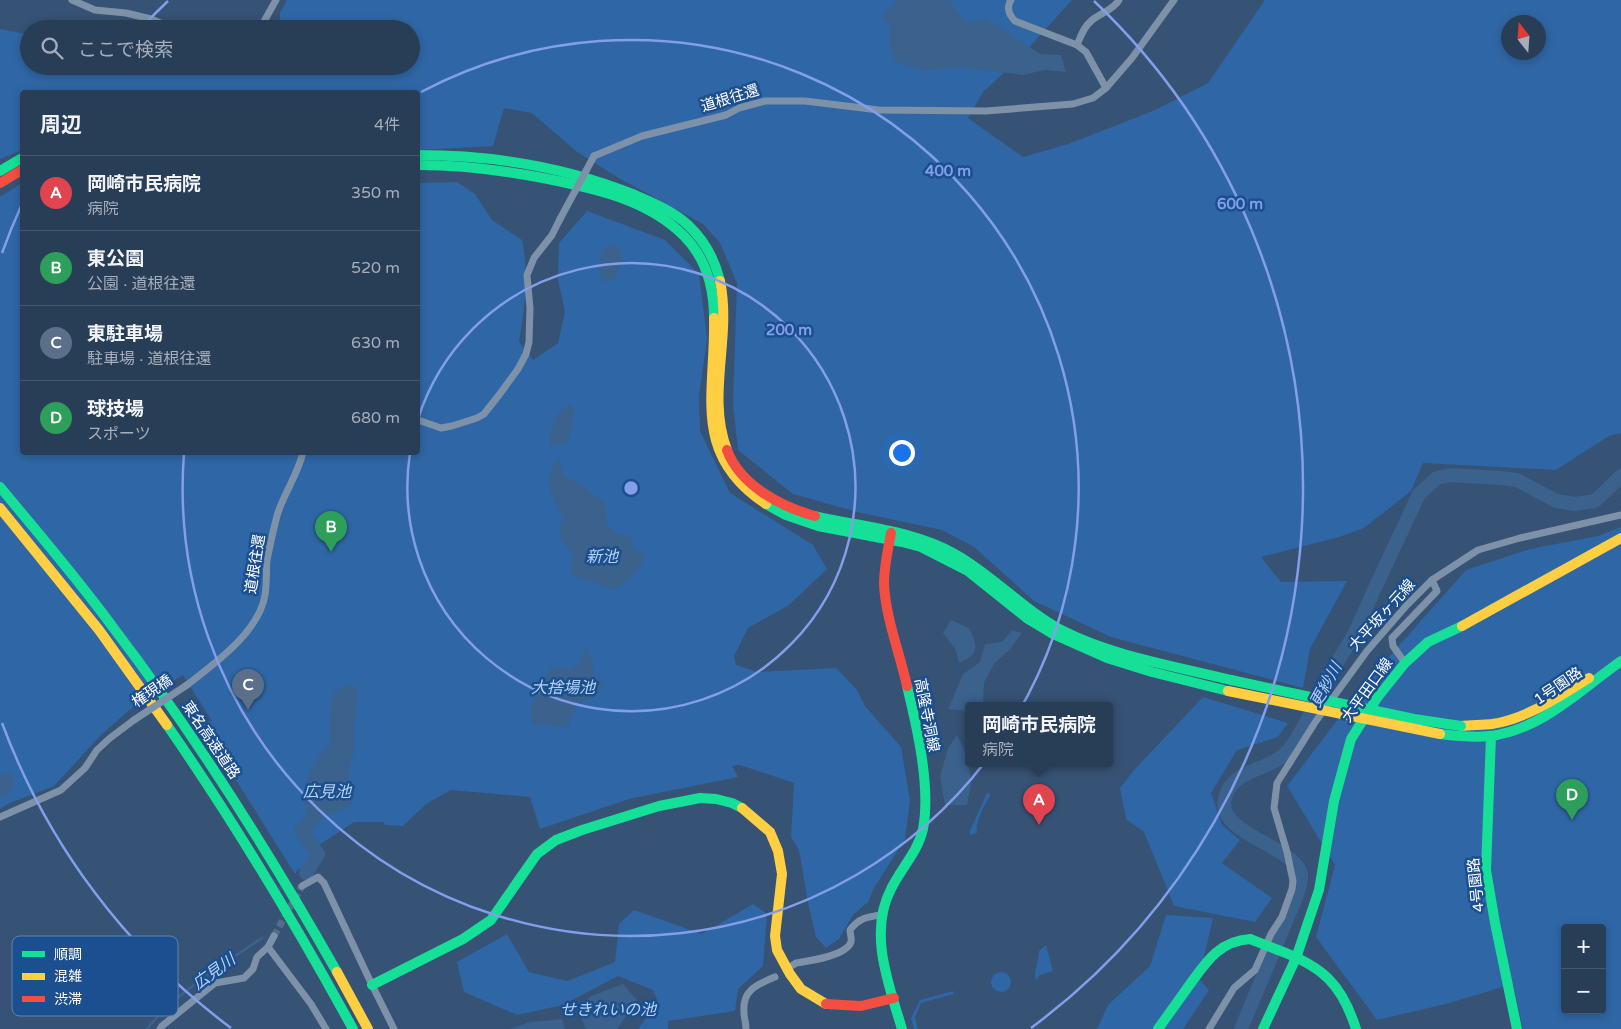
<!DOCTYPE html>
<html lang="ja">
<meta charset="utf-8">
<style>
body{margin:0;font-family:"Varela Round","Noto Sans JP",sans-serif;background:#344961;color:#f1f3f6}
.controls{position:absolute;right:15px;bottom:15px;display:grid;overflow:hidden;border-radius:5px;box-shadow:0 2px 8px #0003}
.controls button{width:45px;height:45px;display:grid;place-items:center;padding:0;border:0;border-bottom:1px solid #44576d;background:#283e57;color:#f1f3f6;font:25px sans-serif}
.compass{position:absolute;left:1501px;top:15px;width:45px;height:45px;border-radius:50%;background:#283e57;box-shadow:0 2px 8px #0003;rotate:343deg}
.you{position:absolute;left:901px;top:452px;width:18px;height:18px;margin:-12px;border:4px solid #fff;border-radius:50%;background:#1a73e8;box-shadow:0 0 0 8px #1a73e833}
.badge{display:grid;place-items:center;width:32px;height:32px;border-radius:50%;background:#b9c2ce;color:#fff;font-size:16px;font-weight:700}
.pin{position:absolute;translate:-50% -41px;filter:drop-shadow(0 1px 2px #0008)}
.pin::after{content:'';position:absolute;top:26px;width:18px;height:15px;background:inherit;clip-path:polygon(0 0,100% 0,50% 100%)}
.popup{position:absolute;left:965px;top:702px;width:148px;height:65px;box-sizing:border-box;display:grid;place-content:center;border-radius:5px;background:#283e57;filter:drop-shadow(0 1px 4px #0005);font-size:16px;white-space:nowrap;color:#a5aeba}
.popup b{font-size:19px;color:#f1f3f6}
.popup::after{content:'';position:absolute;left:50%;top:100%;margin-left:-10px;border:10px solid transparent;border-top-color:#283e57}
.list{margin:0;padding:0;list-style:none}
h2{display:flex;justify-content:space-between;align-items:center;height:65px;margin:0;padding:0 20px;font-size:21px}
h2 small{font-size:16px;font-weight:400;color:#a5aeba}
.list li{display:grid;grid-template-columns:32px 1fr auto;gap:15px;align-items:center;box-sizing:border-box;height:75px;padding:0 20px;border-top:1px solid #44576d}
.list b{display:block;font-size:19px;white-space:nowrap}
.list p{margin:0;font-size:16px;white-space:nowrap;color:#a5aeba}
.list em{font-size:16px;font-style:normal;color:#a5aeba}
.icon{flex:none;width:28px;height:28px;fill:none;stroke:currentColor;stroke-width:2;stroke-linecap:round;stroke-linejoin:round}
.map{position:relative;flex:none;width:1621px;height:1029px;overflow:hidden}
.search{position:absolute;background:#283e57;box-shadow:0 2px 8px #0003;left:20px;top:20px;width:400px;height:55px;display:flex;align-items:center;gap:12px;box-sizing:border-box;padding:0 18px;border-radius:28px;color:#a5aeba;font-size:19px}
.panel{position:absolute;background:#283e57;box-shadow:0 2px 8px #0003;left:20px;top:90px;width:400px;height:365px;border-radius:5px}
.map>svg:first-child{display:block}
.green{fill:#2f66a5;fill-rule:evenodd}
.water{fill:#3b618d}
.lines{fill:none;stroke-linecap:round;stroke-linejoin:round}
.stream{stroke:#3b618d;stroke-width:2.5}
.river{stroke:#3b618d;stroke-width:14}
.street-tunnel{stroke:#546c89;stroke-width:7;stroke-dasharray:7 3.5;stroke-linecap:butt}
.street{stroke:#7d92a8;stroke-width:7}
.fast{stroke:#16e098;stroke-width:10}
.slow{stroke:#ffcf43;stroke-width:10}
.jam{stroke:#f24e42;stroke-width:10}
.street-bridge{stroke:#7d92a8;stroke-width:7}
.fast-bridge{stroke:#16e098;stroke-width:10}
.slow-bridge{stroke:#ffcf43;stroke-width:10}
.ring{fill:none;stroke:#839eea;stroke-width:2.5}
.labels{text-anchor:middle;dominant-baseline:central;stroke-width:5;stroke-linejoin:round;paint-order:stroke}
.street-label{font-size:15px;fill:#fff;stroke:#1b4f8f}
.water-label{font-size:16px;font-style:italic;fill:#b5d3f5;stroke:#1b4f8f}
.key{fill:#1b4f8f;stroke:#5f84b1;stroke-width:1}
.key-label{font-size:14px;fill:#fff}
.centre{fill:#839eea;stroke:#1b4f8f;stroke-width:2.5}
.ring-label{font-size:15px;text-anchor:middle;font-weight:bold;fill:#839eea;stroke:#1b4f8f;stroke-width:5;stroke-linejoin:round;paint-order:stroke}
</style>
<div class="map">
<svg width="1621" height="1029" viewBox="0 0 1621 1029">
<rect width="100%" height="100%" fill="#365274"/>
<g class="green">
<path d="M287,0h785l-55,61 -34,31 -15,26 55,39 45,-13 85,-33 55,-28 57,-83h356v433l-12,3 -53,34 -133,-7 -12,28 -47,37 -25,9 -78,20 20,25 66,-1 -37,68 -7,39 -192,-51 -77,-36 -60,-54 -32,-17 -85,-18 -64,-18 -55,-44 -5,-46 4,-121 -17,-40 -17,-19 -86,-47 -41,-26 -44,-38 -28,-5 -11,38 -75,4v-58h-396v58l-22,9v-130l26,5 3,3v29h246l11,5 15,-5h110v-37h-131v-16zM1508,22h30v30h-30z"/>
<path d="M457,182l18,12 17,26 30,20c7,34 3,68 -3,102l14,18 25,-17 7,-31 -7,-32 1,-37 28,-32 78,29 34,34 8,65 -8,57 1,35 30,62 83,52 14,24 -38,36 -41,23 -14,28 2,9 21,7 79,-4 21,22 8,16 36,41 9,54 -5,38 -31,49 -6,14 -15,13 -14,24 -13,9 -10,-11 -8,-34 -9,-53 -8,-13 3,-54 -54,-18 -8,1 6,11 -109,22 -89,30 -10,-32 -79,-7 -25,14 -23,22 -18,-1 -2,-3h-29l-35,23 -14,33 -6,-10 -4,6 -95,-151 12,-2 -29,-46 -49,31 -33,29 -47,51 -44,17 -10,6v-612l22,-14v269h396v-269z"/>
<path d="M1621,527v502h-98l-10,-45 -67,20 -69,16 -61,-83 19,-72 -48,-79 77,-101 102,-115 64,-21 68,-13zM1565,928h37v82h-37z"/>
<path d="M1203,697l85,26 -10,14 -41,13 -26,43 11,32 18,15 -18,23 50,35 -17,24 -81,-16 -30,-74 -18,-13 -6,-31 14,-18z"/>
<path d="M987,793l4,1c-6,10 -16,27 -14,39l-6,2 -2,-2z"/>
<path d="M753,904l14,10 -4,52 -25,23 -3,22 -67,10v8h-30l9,-12 12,-12 -6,-15 -35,-14 -55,29 -46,10 -53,-23 -7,-30 50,-28 22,38 38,9 48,-19 4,-38 15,-14 68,24z"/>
<path d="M1166,915l47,3 -14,61 10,11 -26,39h-86l11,-24 42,-39z"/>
<path d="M1046,945l7,26 -13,4 -4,5c-3,-12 3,-17 3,-29z"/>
<circle cx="1001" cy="982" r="10"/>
<path d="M953,991l1,3 -33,9 -6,14 3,12h-4l-3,-11 9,-18z"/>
</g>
<g class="water">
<path d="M897,0h51l19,23 18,-5 55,36 21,1 5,17 -21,-2 -22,5 -62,-8 -41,3 -25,-9c-2,-5 -5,-11 -5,-17 0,-14 5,-16 -8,-27z"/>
<path d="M612,245l7,3 4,14 -8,16 -12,4 -4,-15 2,-16z"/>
<path d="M570,404l5,7 -8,32 -17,2c2,-24 1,-26 20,-41z"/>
<path d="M559,460l5,16 18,9 23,19 1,19 10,11 15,2 2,14 11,2c-1,19 -16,27 -30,38l-44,-16 4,-20c-15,-15 -18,-18 -10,-38l-5,-4 -11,-28 7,-23z"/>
<path d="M951,620l18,8c9,18 11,26 -10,35l-3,-13 -13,-17z"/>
<path d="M1012,630l10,3 -12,16 -16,15 -10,19 -1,22 -14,1v5l-21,-2 15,-35 17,-12 5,-18 17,-2z"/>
<path d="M587,643l8,34 10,7 -10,12 -18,8 -9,23 -36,-3 -1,-19 9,-11 2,-12 10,-14h19l10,-6z"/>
<path d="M346,685l8,1 4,9 -4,30v26l-5,16 -1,25 7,3 -4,10 -40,19c-2,-6 -5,-13 -6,-19 -2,-22 8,-46 25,-60 2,-16 -3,-41 6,-53 2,-2 7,-5 10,-7z"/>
<path d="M957,735l11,23 3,26 -4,21h-22l-5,-28 8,-29z"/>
<path d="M11,773l3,12 -5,8 -9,5v-22z"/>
<path d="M623,984l14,16 -20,29h-31l-8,-20 13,-13z"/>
<path d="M562,1019l3,10h-55l20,-7z"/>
</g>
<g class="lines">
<path class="stream" d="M147,1029c27,-35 78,-66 115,-91"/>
<g class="river">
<path d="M306,873l12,-19 -17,-23 9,-9"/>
<path d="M1241,1029l54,-129c3,-8 7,-18 6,-26 -6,-28 -86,-40 -76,-76 8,-32 50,-26 66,-51 15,-21 24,-44 36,-67 7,-14 17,-28 25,-42 8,-15 15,-32 22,-48 15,-32 30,-64 45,-96l18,-16 14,-3 50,3 16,2 39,21 19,3 20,-3 26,-25"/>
</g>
<path class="street-tunnel" d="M274,936l28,-50"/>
<g class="street">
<path d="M72,0l23,10 31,3 25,6 23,10"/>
<path d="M1011,0c-5,8 -2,15 4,21l62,24 9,7 20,36"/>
<path d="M258,29l4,-4 14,-25"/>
<path d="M1077,45c4,-9 6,-17 14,-24 9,-8 21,-10 28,-21"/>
<path d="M594,156l48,-20 84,-21 13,-7 26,-7h40l74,9 107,1 87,-7 20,-6 13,-10 26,-30 42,-58"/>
<path d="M418,420l23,8 11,-2 25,-8 7,-4 15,-19 19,-26 8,-15 3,-12 1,-34 -3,-33 7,-17 18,-23 8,-16"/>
<path d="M1405,663l-12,-17 -1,-8 45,-47 -5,-11"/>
<path d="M187,685c28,-22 72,-53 78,-90 2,-11 1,-23 2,-35 3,-14 6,-30 10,-44 6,-22 21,-41 26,-64"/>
<path d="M0,817l61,-27 24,-22 12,-18 13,-12 24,-18"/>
<path d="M302,886l16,-9 6,6 48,102 22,44"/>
<path d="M274,936l-6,11 43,57 15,25"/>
<path d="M793,965l3,-2c13,-2 50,-7 55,-21 1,-4 -1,-8 -1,-12 9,-12 17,-13 31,-15"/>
<path d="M160,1029l2,-3 53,-43 29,-5 9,-9 4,-12 11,-10"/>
<path d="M746,1029c0,-6 -2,-11 -2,-16 -2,-23 12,-28 31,-36"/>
<path d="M1209,1029l25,-41 21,-18 16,-36 11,-17 10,-28 1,-8 -6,-29 -13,-44 3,-25 39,-62 51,-70 39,-45 26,-26 46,-30 42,-12 101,-23"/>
</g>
<g class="fast">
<path d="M418,155c74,0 148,12 217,40 18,8 38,16 53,30 16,15 27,35 32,56"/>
<path d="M418,165c43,0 83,5 125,13 50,10 105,21 142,59 21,22 29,52 29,81"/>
<path d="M0,171l22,-13"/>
<path d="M0,487c38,46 77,91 112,139 84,110 157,226 225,346"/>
<path d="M766,504l20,11 32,11 84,16 19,5 47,24 60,48 25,15 54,24 45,14 76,19"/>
<path d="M815,516c47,11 97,14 140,38 38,21 68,56 108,77 52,26 112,35 168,49"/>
<path d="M167,725c68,98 129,200 186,304"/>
<path d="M1440,734c16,2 33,4 50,2 51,-6 90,-46 131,-75"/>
<path d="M1491,736l-5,134 9,53 22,106"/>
<path d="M1278,950c44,16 64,34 78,79"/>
<path d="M372,985l91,-46 28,-19 46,-66 19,-14 26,-10 77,-24 41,-8 16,1 16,4 10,5"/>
<path d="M902,1029c-13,-44 -34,-96 -11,-140 10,-21 27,-37 32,-60 8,-42 -6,-102 -16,-143"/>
<path d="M1158,1029c10,-14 20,-28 30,-42 17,-23 30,-46 62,-48"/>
<path d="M1263,1029l33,-71 23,-68 15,-89 17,-62 26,-41 28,-35 23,-21 34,-16"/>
</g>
<g class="slow">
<path d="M720,281c12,56 -14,114 7,169"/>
<path d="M714,318c2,74 -24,136 52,186"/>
<path d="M0,508l99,122 68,95"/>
<path d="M1462,626l159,-88"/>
<path d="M1461,726c10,-1 21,-1 31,-2 35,-5 67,-28 97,-46"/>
<path d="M742,808l28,24 8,19 4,23 -7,62 2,14 13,24 11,15 25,15"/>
<path d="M337,972l31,57"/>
</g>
<g class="jam">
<path d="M0,183l22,-13"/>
<path d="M727,450c13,35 54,57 88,66"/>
<path d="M891,533c-3,17 -7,33 -7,50 1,33 16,71 23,103"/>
<path d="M826,1004l35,2 33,-8"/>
</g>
<g class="street-bridge">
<path d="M560,219l34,-63"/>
<path d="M134,720l53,-35"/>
</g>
<g class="fast-bridge">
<path d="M1231,680l183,39 47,7"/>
<path d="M1250,939l28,11"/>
</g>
<path class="slow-bridge" d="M1228,691l212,43"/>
</g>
<g class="ring">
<path d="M418 419A224 224 0 1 1 410 453"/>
<path d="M421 92A448 448 0 1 1 184 453"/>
<path d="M231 1028A672 672 0 0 1 2 723M2 253A672 672 0 0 1 22 204M144 25A672 672 0 0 1 168 1M1094 1A672 672 0 0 1 1031 1028"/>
</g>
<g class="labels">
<g class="street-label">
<text transform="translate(730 98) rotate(-17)">道根往還</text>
<text transform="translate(255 564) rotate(-81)">道根往還</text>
<text transform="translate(1382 615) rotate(-48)">大平坂ヶ元線</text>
<text transform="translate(1558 686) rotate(-34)">1号園路</text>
<text transform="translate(1367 690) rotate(-54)">大平田口線</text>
<text transform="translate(152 691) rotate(-34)">権現橋</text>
<text transform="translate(927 715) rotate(79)">高隆寺洞線</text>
<text transform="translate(211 740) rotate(56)">東名高速道路</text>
<text transform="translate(1476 885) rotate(-96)">4号園路</text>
</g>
<g class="water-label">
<text x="602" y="557">新池</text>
<text transform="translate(1326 685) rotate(-61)">更紗川</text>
<text x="563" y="688">大捨場池</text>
<text x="327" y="792">広見池</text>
<text transform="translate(214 972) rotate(-36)">広見川</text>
<text x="608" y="1010">せきれいの池</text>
</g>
</g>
<rect x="12" y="936" width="166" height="80" rx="8" class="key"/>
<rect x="22" y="951" width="23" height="6" fill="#16e098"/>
<rect x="22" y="973" width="23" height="7" fill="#ffcf43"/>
<rect x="22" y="996" width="23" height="6" fill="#f24e42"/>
<g class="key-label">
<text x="54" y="959">順調</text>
<text x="54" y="981">混雑</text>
<text x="54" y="1004">渋滞</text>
</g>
<circle cx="631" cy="488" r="8" class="centre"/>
<g class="ring-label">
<text x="948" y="176">400 m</text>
<text x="1240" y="209">600 m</text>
<text x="789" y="335">200 m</text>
</g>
</svg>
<div class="controls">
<button>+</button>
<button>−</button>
</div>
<svg class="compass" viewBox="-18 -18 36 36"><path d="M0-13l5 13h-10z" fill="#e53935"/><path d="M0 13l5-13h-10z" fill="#a5aeba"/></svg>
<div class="you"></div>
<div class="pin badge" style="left:1039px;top:825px;background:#e0444e">A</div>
<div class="popup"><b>岡崎市民病院</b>病院</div>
<div class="pin badge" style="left:331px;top:552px;background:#2e9e5b">B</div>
<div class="pin badge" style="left:248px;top:710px;background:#5c6f8a">C</div>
<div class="pin badge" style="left:1572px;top:820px;background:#2e9e5b">D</div>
<div class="search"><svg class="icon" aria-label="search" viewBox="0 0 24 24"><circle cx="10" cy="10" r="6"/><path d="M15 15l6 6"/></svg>ここで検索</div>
<section class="panel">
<h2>周辺<small>4件</small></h2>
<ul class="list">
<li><span class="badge" style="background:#e0444e">A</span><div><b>岡崎市民病院</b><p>病院</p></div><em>350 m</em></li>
<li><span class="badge" style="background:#2e9e5b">B</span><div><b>東公園</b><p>公園 · 道根往還</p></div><em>520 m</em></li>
<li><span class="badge" style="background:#5c6f8a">C</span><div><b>東駐車場</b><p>駐車場 · 道根往還</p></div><em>630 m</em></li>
<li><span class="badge" style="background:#2e9e5b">D</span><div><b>球技場</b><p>スポーツ</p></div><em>680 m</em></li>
</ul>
</section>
</div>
